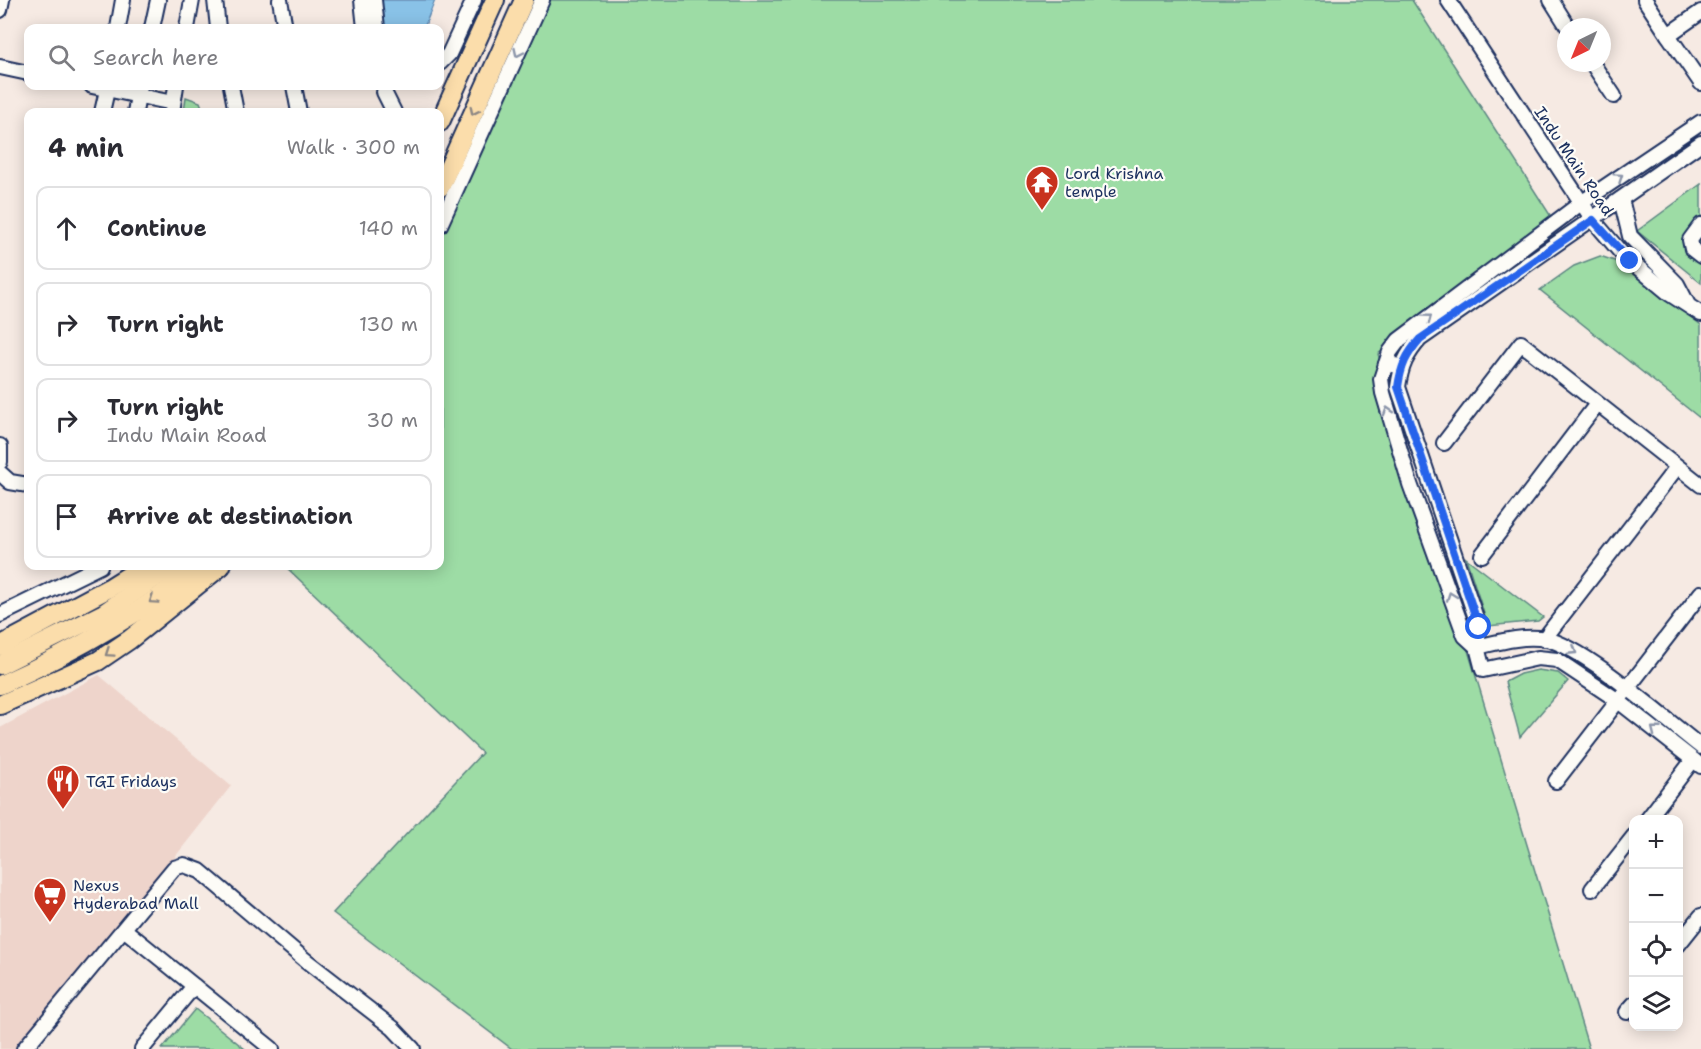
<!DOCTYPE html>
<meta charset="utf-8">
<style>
body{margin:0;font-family:"Shantell Sans",sans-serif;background:#f7f7f7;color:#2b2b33}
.controls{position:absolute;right:18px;bottom:18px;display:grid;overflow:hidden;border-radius:12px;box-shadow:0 3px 15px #0003}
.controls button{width:54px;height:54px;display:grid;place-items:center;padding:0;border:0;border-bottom:2px solid #e1e1e2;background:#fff;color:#2b2b33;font:30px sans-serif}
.compass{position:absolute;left:1557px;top:18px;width:54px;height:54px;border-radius:50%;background:#fff;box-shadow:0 3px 15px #0003;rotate:223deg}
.stop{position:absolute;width:18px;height:18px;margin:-14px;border:4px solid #2563eb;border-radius:50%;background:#fff}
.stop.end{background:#2563eb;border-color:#fff;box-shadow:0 2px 6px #0008}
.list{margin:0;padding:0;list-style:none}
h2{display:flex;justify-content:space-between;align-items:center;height:78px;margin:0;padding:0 24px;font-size:26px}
h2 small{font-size:20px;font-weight:400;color:#7c7c81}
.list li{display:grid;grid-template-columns:39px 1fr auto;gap:18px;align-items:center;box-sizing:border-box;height:84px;margin:0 12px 12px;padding:0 12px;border:2px solid #e1e1e2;border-radius:12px}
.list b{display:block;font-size:22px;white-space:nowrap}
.list p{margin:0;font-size:20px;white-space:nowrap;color:#7c7c81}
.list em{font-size:20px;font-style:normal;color:#7c7c81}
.icon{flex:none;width:33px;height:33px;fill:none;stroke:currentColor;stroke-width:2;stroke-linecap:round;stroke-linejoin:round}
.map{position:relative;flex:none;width:1701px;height:1049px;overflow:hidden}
.search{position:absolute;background:#fff;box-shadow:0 3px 15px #0003;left:24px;top:24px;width:420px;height:66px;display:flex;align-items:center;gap:15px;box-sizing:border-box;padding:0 21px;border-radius:12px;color:#7c7c81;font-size:22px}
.panel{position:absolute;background:#fff;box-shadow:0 3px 15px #0003;left:24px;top:108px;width:420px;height:462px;border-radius:12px}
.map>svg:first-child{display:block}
.built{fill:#eed4cb}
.green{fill:#9ddca5;stroke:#5c8682;stroke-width:1.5}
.water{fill:#89c2e7;stroke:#5d87b0;stroke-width:1.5}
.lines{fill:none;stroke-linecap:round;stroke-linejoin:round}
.minor-casing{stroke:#1b2f5e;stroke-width:18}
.major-casing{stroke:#1b2f5e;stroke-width:22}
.minor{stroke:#fdfcf7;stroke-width:14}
.major{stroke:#fbddab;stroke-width:18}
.oneway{stroke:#8c96aa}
.oneway2{stroke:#8b8684}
.route{stroke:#2563eb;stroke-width:8}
.labels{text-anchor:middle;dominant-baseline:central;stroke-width:4.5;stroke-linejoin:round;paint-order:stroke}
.street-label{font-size:16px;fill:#1b2f5e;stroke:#fdfcf7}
.poi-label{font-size:16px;fill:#1b2f5e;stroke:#fdfcf7;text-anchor:start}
</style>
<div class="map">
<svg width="1701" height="1049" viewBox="0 0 1701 1049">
<rect width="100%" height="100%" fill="#f6eae3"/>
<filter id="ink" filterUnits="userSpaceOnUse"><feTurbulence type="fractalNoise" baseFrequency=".0167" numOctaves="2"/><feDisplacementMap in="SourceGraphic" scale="12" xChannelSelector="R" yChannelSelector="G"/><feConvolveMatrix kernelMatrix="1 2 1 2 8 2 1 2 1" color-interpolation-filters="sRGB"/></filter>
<g filter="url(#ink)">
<path class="built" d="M99,675l132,111 -105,133 -111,130h-15v-321z"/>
<g class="green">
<path d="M544,0h868l140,218 -174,136 211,695h-1077l-179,-136 149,-160 -197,-187h155v-350z"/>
<path d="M186,97l14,5 4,10h-20z"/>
<path d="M1701,184v99l-64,-52z"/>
<path d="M1600,256l26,9 75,60v94l-161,-129 34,-24z"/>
<path d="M1466,558l77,59 -5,4 -50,5z"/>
<path d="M1538,670l20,3 10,8 -48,56 -15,-55 15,-8z"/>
<path d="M195,1009l50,40h-83z"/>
</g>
<path class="water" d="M380,0h55l-11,28h-41z"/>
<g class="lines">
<defs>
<g id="minor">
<path d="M215,0l3,28"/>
<path d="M280,0l5,28"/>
<path d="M362,0l3,28"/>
<path d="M374,0l3,28"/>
<path d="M1448,0l145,220 30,35 47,39 31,20"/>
<path d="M1551,0l17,27"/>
<path d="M1645,0l23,35 33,-23"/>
<path d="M0,10l2,-10"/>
<path d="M118,28l5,-28"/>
<path d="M152,28l6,-28"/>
<path d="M187,28l5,-28"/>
<path d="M1668,35l33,48"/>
<path d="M440,63l9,-9 25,-54"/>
<path d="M1592,63l22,33"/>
<path d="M0,67l28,6"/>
<path d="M92,86l81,17"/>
<path d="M231,86l5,26"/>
<path d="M294,86l5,26"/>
<path d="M386,86l-2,6 10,20"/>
<path d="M102,112l6,-26"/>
<path d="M135,112l5,-26"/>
<path d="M172,112l4,-26"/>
<path d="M1701,143l-281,196c-14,16 -19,27 -22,48l81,240 -2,20 6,23 55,-12 19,2 60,40 84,66"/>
<path d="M1621,199l9,37 47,48 10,19"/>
<path d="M440,225l102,-225"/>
<path d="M1701,225l-11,15 2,9 9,7"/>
<path d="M1386,364l-5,15 2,14 27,91 55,152 12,11"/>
<path d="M1401,366l-15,-2 4,-12 9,-12 182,-137 120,-81"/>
<path d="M1444,443l77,-100 180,142"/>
<path d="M0,446v16"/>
<path d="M0,473l10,9 18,3"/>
<path d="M1482,555l115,-151"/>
<path d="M0,615l100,-49"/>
<path d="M1544,639l133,-172"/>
<path d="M1477,647c22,-5 46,-12 69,-8 39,8 120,81 155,108"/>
<path d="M1556,781l145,-188"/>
<path d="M1647,820l46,-60"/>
<path d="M1592,889l42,-53"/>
<path d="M125,930l147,119"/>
<path d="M1678,945l23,-29"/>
<path d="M1627,1012l7,-8"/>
<path d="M24,1049l150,-181 10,-3 16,6 104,88 89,69 20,21"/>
<path d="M142,1049l52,-63"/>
</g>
<g id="major">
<path d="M440,122l55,-122"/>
<path d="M440,187l84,-187"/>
<path d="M0,646l109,-58 35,-22"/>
<path d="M0,665l104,-52 68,-47"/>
<path d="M0,685c71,-32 139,-69 199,-119"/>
<path d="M0,705l98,-44 31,-21 92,-74"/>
</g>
</defs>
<use href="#minor" class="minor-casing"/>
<use href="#major" class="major-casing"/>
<use href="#minor" class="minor"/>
<use href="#major" class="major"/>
</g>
<defs><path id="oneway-chevron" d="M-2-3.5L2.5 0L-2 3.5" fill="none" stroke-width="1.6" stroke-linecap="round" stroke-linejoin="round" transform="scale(1.5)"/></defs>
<g class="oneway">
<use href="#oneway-chevron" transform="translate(518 53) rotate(115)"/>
<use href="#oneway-chevron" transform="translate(1619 177) rotate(-34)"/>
<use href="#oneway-chevron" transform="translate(1428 318) rotate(-37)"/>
<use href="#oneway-chevron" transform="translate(1388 411) rotate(-107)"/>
<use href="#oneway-chevron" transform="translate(1451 596) rotate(-110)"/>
<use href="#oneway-chevron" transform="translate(1573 651) rotate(33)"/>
<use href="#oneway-chevron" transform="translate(1655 730) rotate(-142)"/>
</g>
<g class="oneway2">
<use href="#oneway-chevron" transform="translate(474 111) rotate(115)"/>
<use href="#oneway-chevron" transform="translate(153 600) rotate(146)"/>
<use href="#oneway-chevron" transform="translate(109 653) rotate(146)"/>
</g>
</g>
<g class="lines" filter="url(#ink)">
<path class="route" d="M1479,627l-81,-240c3,-21 8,-32 22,-48l173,-119 37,41"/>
</g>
<defs>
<symbol id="temple-pin" viewBox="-11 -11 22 30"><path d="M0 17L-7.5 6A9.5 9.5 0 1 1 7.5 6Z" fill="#c8321e" stroke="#fdfcf7"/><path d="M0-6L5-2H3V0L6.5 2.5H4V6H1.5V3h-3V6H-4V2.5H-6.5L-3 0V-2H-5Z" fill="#fff"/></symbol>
<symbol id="restaurant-pin" viewBox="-11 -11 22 30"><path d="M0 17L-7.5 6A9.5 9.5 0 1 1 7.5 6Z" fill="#c8321e" stroke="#fdfcf7"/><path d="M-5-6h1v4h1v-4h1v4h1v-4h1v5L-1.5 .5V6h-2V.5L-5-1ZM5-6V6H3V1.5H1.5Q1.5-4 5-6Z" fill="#fff"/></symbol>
<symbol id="supermarket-pin" viewBox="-11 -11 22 30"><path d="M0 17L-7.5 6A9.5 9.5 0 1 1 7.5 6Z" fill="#c8321e" stroke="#fdfcf7"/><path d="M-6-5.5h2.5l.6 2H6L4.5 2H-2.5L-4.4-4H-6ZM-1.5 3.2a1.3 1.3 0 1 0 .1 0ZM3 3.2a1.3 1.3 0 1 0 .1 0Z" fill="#fff"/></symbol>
</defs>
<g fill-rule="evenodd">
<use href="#temple-pin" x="1023" y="163" width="38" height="52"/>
<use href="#restaurant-pin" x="44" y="762" width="38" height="52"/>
<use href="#supermarket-pin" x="31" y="875" width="38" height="52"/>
</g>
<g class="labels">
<g class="street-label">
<text transform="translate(1574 161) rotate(56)">Indu Main Road</text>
</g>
<g class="poi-label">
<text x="1065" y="173">Lord Krishna<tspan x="1065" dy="18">temple</tspan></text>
<text x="86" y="781">TGI Fridays</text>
<text x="73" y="885">Nexus<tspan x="73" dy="18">Hyderabad Mall</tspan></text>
</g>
</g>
</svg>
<div class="controls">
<button>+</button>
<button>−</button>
<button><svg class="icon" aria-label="locate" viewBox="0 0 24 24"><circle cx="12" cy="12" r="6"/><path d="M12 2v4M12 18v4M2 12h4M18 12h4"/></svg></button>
<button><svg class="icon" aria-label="layers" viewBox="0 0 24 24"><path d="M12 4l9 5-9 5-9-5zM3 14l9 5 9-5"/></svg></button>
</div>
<svg class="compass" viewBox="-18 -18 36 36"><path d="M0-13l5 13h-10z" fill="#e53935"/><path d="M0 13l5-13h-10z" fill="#7c7c81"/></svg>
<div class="stop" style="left:1479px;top:627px"></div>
<div class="stop end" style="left:1630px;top:261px"></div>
<div class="search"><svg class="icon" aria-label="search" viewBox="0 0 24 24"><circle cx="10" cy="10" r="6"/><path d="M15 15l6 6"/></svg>Search here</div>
<section class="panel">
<h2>4 min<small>Walk · 300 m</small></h2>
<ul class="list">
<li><svg class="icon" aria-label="ahead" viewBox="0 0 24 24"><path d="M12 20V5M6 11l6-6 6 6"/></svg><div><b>Continue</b></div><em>140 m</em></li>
<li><svg class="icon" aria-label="right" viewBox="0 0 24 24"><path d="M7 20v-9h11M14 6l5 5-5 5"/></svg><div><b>Turn right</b></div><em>130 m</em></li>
<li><svg class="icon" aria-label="right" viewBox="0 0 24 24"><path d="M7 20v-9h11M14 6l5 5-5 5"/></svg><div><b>Turn right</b><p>Indu Main Road</p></div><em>30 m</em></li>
<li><svg class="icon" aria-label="arrive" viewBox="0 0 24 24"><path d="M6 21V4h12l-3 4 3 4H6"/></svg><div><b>Arrive at destination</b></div></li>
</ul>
</section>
</div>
